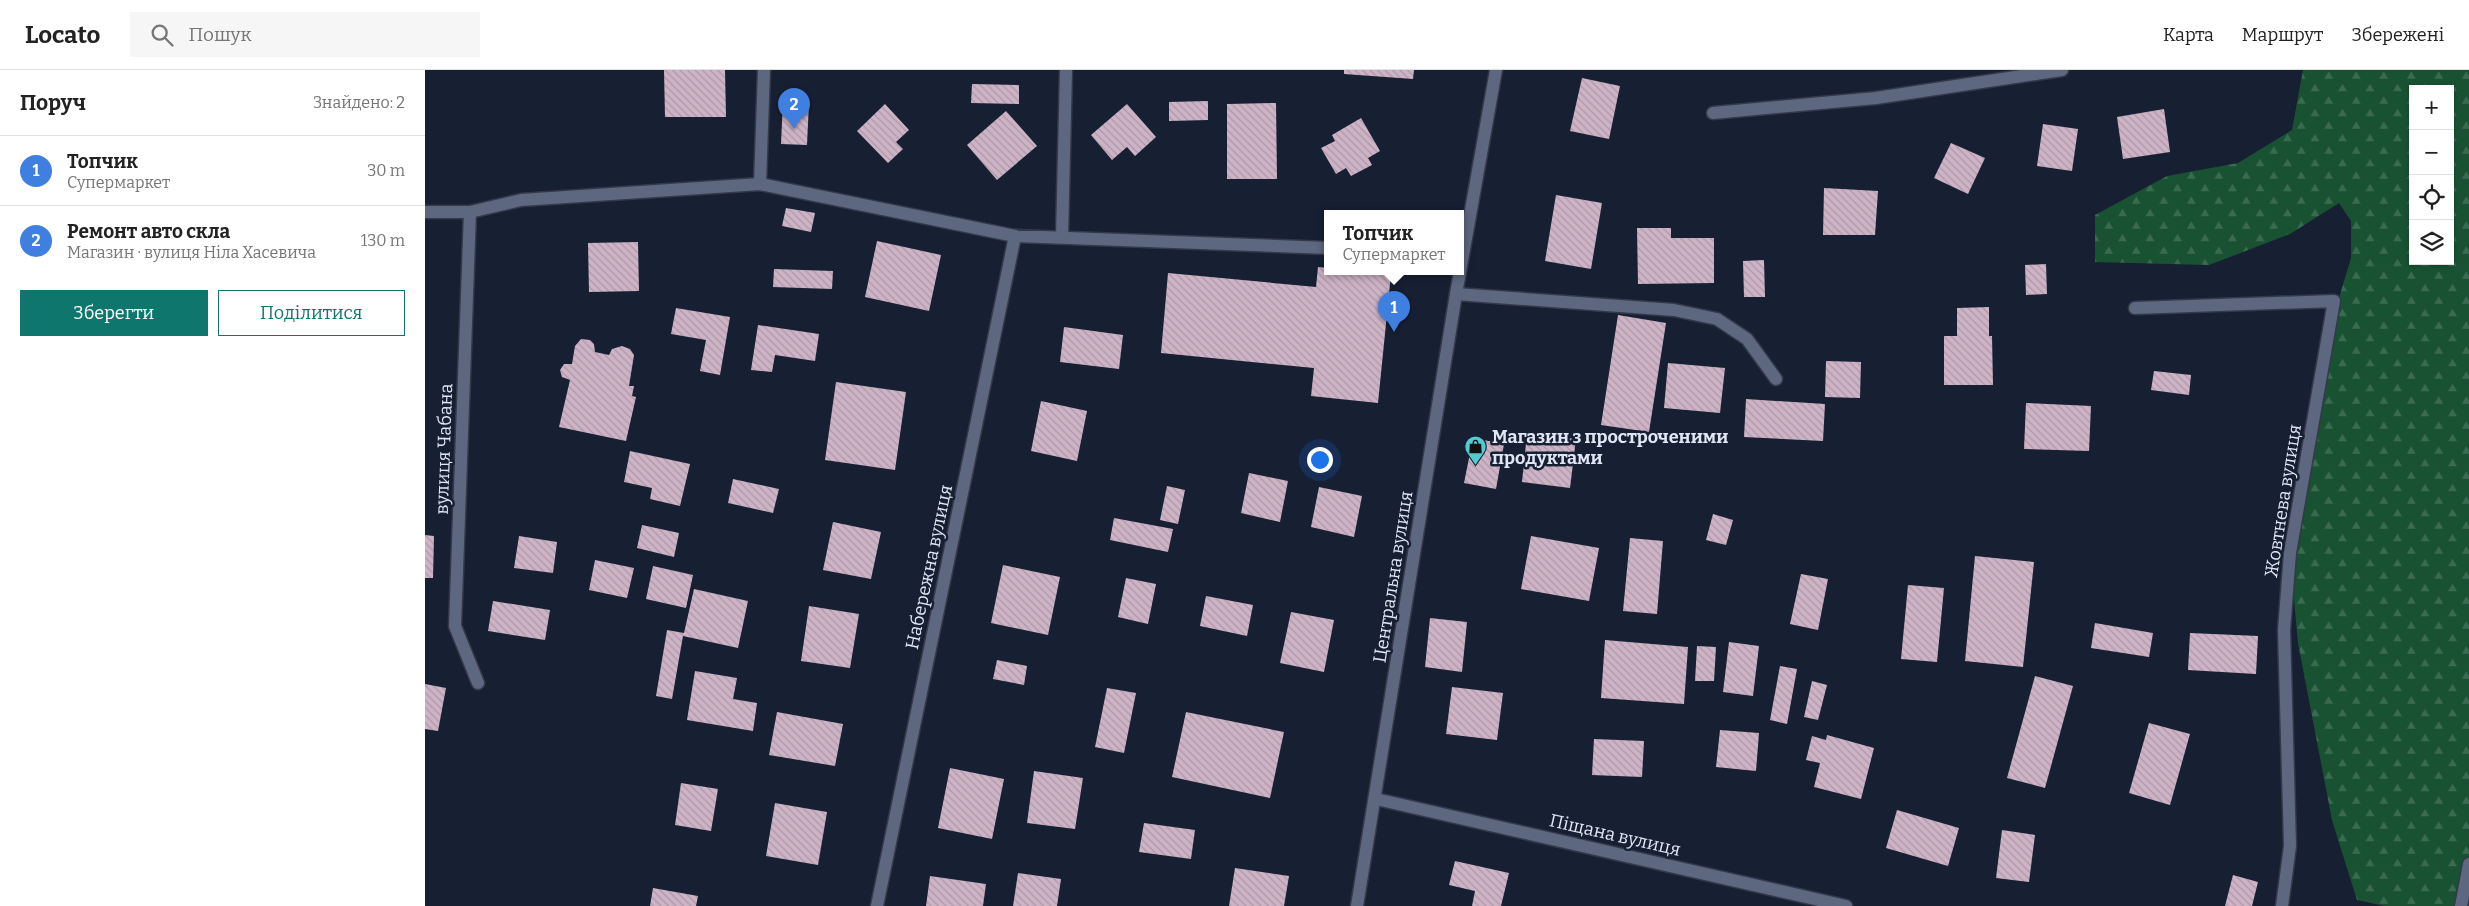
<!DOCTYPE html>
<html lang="uk">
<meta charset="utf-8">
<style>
body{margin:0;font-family:Bitter,serif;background:#f6f6f6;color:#222}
.controls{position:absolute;right:15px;top:15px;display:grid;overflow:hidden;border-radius:0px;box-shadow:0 1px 4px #0004}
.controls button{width:45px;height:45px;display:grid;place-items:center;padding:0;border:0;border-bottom:1px solid #e0e0e0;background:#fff;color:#222;font:25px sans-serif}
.you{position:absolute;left:894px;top:389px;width:18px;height:18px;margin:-12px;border:4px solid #fff;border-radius:50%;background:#1a73e8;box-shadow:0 0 0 8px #1a73e833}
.badge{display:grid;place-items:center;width:32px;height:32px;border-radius:50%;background:#0f766e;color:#fff;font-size:16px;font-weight:700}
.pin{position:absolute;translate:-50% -41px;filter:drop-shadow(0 1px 2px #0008)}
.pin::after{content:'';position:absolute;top:26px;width:18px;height:15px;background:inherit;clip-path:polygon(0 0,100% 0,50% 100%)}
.popup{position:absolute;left:899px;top:140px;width:140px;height:65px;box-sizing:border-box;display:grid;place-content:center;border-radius:0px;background:#fff;filter:drop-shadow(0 1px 4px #0005);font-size:16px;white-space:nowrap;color:#767676}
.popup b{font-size:19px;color:#222}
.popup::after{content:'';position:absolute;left:50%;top:100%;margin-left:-10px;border:10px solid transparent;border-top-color:#fff}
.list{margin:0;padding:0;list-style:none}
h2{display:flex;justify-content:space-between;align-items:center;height:65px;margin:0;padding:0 20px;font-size:21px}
h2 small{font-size:16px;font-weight:400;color:#767676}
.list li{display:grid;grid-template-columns:32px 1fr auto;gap:15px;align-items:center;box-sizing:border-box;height:70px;padding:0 20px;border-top:1px solid #e0e0e0}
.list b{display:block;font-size:19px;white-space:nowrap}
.list p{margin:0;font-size:16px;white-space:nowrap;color:#767676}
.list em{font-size:16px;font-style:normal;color:#767676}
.actions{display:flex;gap:10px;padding:15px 20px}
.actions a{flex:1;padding:11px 0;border:1px solid #0f766e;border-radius:0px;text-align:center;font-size:18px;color:#0f766e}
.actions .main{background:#0f766e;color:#fff}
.icon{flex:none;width:28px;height:28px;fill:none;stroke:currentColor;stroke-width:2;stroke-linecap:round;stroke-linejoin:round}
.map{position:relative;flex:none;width:2044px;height:836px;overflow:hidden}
header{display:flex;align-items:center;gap:30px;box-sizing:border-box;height:70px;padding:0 25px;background:#fff;border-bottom:1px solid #e0e0e0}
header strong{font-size:24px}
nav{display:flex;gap:28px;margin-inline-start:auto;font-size:18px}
.search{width:350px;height:45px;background:#f6f6f6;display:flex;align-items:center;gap:12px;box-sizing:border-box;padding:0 18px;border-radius:0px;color:#767676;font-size:19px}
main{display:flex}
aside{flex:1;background:#fff}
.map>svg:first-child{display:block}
.forest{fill:url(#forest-firs);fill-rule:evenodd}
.building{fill:url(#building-back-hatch)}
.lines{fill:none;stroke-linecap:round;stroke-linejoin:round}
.service-casing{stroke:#34394a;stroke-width:15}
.minor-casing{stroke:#34394a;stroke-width:15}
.tertiary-casing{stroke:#34394a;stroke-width:15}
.service{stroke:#5d677f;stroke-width:12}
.minor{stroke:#5d677f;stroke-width:12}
.tertiary{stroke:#5d677f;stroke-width:12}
.labels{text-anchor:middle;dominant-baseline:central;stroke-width:5;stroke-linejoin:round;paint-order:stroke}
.poi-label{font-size:18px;font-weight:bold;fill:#e0e6f4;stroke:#171f33;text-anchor:start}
.street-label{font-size:18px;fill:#e0e6f4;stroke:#171f33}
</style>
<header>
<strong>Locato</strong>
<div class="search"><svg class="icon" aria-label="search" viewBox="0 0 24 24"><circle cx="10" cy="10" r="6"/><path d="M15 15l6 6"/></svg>Пошук</div>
<nav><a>Карта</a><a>Маршрут</a><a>Збережені</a></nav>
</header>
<main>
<aside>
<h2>Поруч<small>Знайдено: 2</small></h2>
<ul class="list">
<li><span class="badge" style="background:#3f7fe0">1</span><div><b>Топчик</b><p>Супермаркет</p></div><em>30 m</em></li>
<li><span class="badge" style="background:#3f7fe0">2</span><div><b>Ремонт авто скла</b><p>Магазин · вулиця Ніла Хасевича</p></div><em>130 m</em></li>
</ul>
<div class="actions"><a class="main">Зберегти</a><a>Поділитися</a></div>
</aside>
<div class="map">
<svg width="2044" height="836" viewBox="0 0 2044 836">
<defs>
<pattern id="forest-firs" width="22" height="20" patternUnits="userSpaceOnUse" patternTransform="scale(1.25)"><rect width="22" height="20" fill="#195232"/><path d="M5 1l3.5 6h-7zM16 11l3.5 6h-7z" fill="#3a6b50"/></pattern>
<pattern id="building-back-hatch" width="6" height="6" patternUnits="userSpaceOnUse" patternTransform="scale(1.25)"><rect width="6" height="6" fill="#ceb3c6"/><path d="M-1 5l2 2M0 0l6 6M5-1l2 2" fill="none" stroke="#ab98a7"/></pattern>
</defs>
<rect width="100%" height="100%" fill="#171f33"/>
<path class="forest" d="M1878,0h166v836h-84l-28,-6 -25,-80 -34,-177 -6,-65 31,-227 28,-93v-37l-12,-18 -49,31 -81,31 -114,-3v-47l72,-39 71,-13 54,-33zM1988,19h37v172h-37z"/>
<g class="building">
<path d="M239,0h61l1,47h-61z"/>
<path d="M919,0h70l-1,9 -69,-5z"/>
<path d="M1157,8l38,8 -11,53 -39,-8z"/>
<path d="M547,14l47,1v19l-48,-1z"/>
<path d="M358,30l26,2 -2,43 -26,-1z"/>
<path d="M783,31v19l-39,1v-19z"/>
<path d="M851,33l1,76h-50v-75z"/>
<path d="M460,34l24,26 -13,12 7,7 -15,14 -31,-32z"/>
<path d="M702,34l29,33 -21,19 -8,-9 -15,13 -21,-25z"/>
<path d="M1739,39l6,43 -47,7 -6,-42z"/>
<path d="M581,41l31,35 -40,34 -30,-35z"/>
<path d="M936,48l19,33 -12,7 4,7 -21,11 -5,-8 -10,6 -15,-26 14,-7 -3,-6z"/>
<path d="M1618,54l35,5 -6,42 -35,-5z"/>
<path d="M1526,73l34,15 -17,36 -34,-16z"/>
<path d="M1399,118l54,3 -3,44h-52z"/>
<path d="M1131,125l46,8 -11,66 -46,-8z"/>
<path d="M361,138l29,5 -4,19 -29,-6z"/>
<path d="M1212,158h34v10h43v45l-76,1z"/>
<path d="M452,171l64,14 -12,56 -64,-14z"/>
<path d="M213,172l1,49 -50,1 -1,-49z"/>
<path d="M1339,190l1,37h-21l-1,-36z"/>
<path d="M1621,194l1,30 -21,1 -1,-30z"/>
<path d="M893,197l10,1v3l63,3 -13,129 -67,-7 3,-28 -153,-15 7,-80 148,14z"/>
<path d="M349,199l59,2 -1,18 -59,-2z"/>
<path d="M1564,237v29h3l1,49h-49v-49h13v-28z"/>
<path d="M251,238l54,9 -10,58 -20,-4 6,-31 -35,-6z"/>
<path d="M1193,245l48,8 -17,109 -48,-7z"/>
<path d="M333,255l61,9 -4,27 -40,-6 -3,17 -21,-2z"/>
<path d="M639,257l59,8 -4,34 -59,-7z"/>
<path d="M156,269l9,1 4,4 1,8 14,3 3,-6 10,-3 8,3 4,6 -5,31h5l-2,10 4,1 -10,44 -67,-14 11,-47 -8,-3 -2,-7 4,-6h8l3,-18z"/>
<path d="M1401,291l35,1 -1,36 -35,-1z"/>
<path d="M1243,293l57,5 -5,45 -56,-5z"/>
<path d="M1729,301l37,4 -2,20 -38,-5z"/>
<path d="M411,312l70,10 -11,78 -70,-10z"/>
<path d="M1321,329l79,5 -2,37 -79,-4z"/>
<path d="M616,331l46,10 -10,50 -46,-10z"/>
<path d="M1601,333l65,3 -2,45 -65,-2z"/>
<path d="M1102,364l49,5 -6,49 -48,-6z"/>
<path d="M1048,368l31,6 -8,45 -32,-6z"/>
<path d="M205,381l60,13 -10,42 -30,-7 2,-11 -28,-6z"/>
<path d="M824,403l39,8 -8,41 -39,-9z"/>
<path d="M308,409l46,10 -6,24 -45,-10z"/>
<path d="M742,416l18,4 -7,34 -18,-4z"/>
<path d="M894,417l43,9 -8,41 -43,-10z"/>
<path d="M1288,444l20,6 -7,25 -20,-5z"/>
<path d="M689,448l59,11 -5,23 -58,-12z"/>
<path d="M408,452l48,10 -10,47 -48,-9z"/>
<path d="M217,455l37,8 -5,24 -37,-9z"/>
<path d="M0,465l9,1 -1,42h-8z"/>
<path d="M94,466l38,6 -4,31 -39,-5z"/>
<path d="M1106,466l68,12 -10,53 -68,-12z"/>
<path d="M1205,468l33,3 -6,73 -34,-3z"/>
<path d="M1550,486l59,6 -11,105 -58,-6z"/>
<path d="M170,490l39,8 -7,30 -38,-8z"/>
<path d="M578,495l57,12 -12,58 -57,-12z"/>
<path d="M228,496l40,9 -7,33 -40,-9z"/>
<path d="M1376,504l27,5 -10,51 -28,-6z"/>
<path d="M701,508l30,6 -8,40 -30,-7z"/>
<path d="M1483,515l36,3 -7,74 -36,-3z"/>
<path d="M269,519l54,12 -10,47 -55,-12 -11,63 -16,-3 11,-66 17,3z"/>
<path d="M781,526l47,9 -6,31 -47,-10z"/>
<path d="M68,531l57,9 -5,30 -57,-9z"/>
<path d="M384,536l50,8 -9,54 -49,-7z"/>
<path d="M866,542l43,8 -10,52 -44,-9z"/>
<path d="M1005,548l37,4 -5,50 -37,-5z"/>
<path d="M1670,553l58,10 -4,24 -58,-9z"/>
<path d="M1765,563l68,3 -2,38 -68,-4z"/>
<path d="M1180,570l83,7 -4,57 -83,-6z"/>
<path d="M1304,572l30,4 -6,50 -30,-4z"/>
<path d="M1272,576l19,1 -2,34h-19z"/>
<path d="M572,590l30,6 -3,19 -31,-6z"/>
<path d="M1355,596l17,3 -10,55 -17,-4z"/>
<path d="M270,601l42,7 -4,21 24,4 -4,28 -66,-11z"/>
<path d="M1610,606l38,10 -28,102 -38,-10z"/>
<path d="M1387,611l15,4 -9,35 -14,-3z"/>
<path d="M0,614l21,4 -8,43 -13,-2z"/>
<path d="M1027,617l51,6 -6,47 -51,-6z"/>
<path d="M682,618l29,5 -12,60 -29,-6z"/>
<path d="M352,642l66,12 -8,42 -66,-11z"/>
<path d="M761,642l98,20 -14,66 -98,-21z"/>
<path d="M1724,653l41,11 -20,71 -41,-12z"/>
<path d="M1295,660l39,3 -3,38 -40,-4z"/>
<path d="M1402,665l47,13 -13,51 -47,-12 6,-24 -14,-3 6,-24 14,4z"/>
<path d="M1169,669l50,2 -2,36 -50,-2z"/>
<path d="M525,698l54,11 -12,60 -54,-11z"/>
<path d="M609,701l49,7 -8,51 -48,-6z"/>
<path d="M256,713l37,6 -7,42 -36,-6z"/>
<path d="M350,733l52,9 -9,53 -52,-9z"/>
<path d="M1472,740l62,18 -11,38 -62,-18z"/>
<path d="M719,753l51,7 -4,29 -52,-7z"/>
<path d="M1577,760l33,5 -6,47 -33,-4z"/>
<path d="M1030,791l54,12 -8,33h-29l3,-15 -26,-6z"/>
<path d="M810,798l54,8 -5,30h-55z"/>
<path d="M593,803l43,6 -4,27h-44z"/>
<path d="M1808,805l25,7 -6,24h-27z"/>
<path d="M505,806l56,8 -3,22h-57z"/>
<path d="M228,818l45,8 -2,10h-46z"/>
</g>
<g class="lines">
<defs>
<g id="service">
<path d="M0,142h45"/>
<path d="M2036,836l8,-42"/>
</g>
<g id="minor">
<path d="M1610,4l27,-4"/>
<path d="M1288,43l163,-15 159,-24v-4"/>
<path d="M335,114l4,-114"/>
<path d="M637,167l4,-167"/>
<path d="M1031,224l218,16 43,9 30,20 29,40"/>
<path d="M1710,238l199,-7 -44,252 -6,77 6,216 -8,60"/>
<path d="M53,613l-23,-57 15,-414 51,-12 239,-16 255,52 313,12"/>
<path d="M951,729l470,107"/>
<path d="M452,836l138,-670"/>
</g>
<path id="tertiary" d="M932,836l99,-612 40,-224"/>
</defs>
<use href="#service" class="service-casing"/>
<use href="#minor" class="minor-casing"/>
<use href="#tertiary" class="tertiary-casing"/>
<use href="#service" class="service"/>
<use href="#minor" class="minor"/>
<use href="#tertiary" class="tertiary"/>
</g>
<defs>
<symbol id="shop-pin" viewBox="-11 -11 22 30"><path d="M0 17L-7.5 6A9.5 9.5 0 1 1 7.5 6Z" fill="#52ccd0" stroke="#171f33"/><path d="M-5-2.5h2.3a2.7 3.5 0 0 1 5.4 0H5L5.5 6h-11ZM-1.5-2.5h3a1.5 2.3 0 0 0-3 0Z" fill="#111"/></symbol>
</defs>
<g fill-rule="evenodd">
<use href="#shop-pin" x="1038" y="364" width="25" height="34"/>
</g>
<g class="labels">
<g class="poi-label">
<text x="1067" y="367">Магазин з простроченими<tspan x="1067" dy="21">продуктами</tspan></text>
</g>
<g class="street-label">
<text transform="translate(19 379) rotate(-88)">вулиця Чабана</text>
<text transform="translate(1858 431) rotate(-81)">Жовтнева вулиця</text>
<text transform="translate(504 497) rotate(-78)">Набережна вулиця</text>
<text transform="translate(968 507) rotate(-81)">Центральна вулиця</text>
<text transform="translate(1190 765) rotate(13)">Піщана вулиця</text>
</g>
</g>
</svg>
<div class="controls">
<button>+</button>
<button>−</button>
<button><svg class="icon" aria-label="locate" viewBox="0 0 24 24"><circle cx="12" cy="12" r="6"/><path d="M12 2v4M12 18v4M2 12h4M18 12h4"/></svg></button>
<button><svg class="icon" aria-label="layers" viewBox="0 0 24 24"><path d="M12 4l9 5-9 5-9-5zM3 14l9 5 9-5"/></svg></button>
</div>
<div class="you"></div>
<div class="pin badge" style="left:969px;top:262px;background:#3f7fe0">1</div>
<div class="popup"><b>Топчик</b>Супермаркет</div>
<div class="pin badge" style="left:369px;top:59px;background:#3f7fe0">2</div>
</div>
</main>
